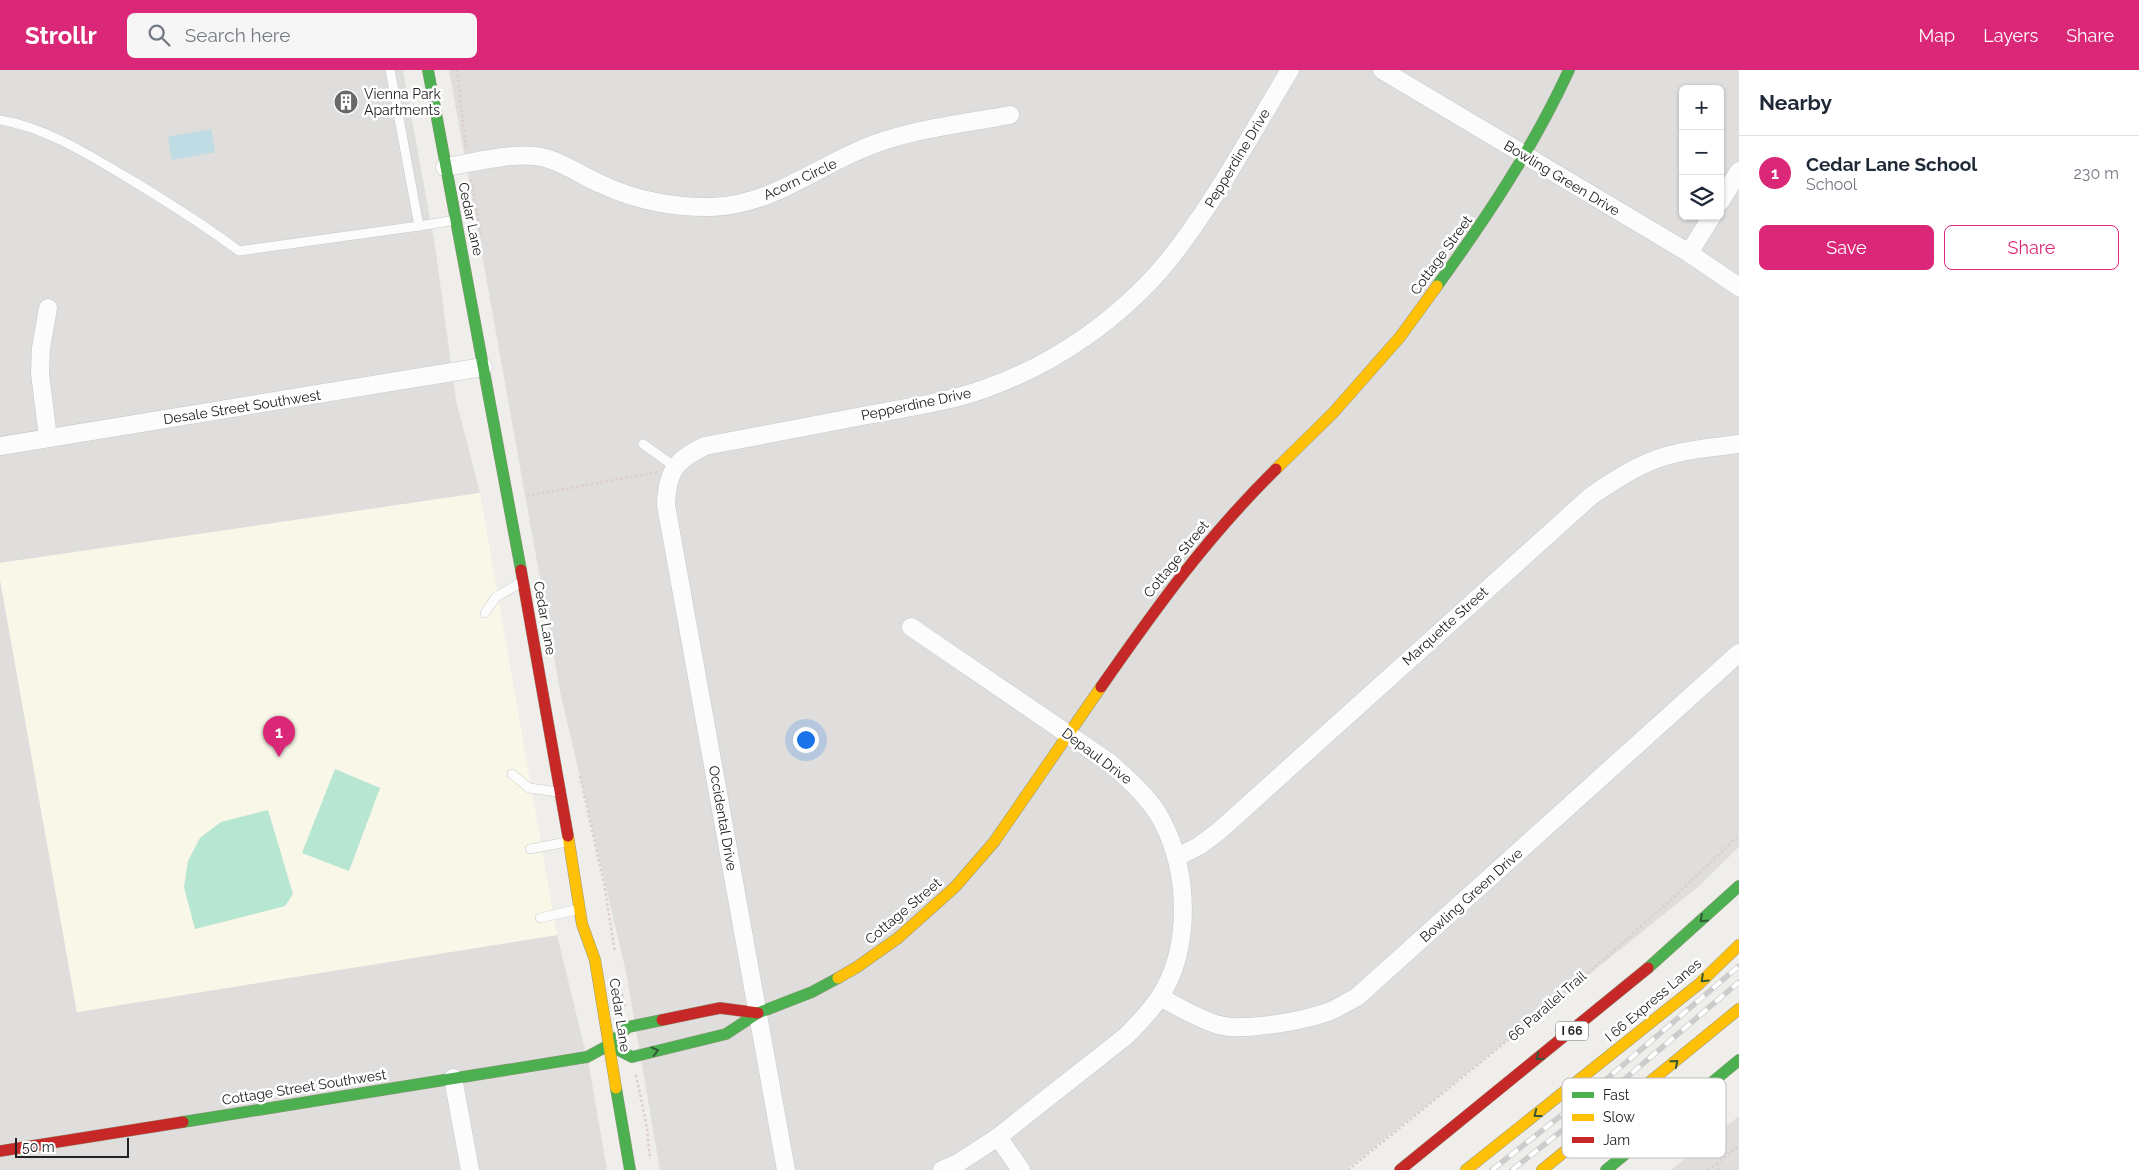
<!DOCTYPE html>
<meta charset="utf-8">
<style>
body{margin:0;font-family:Raleway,sans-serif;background:#f6f6f7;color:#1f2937}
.controls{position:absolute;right:15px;top:15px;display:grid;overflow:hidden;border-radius:8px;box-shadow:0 1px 4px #0004}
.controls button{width:45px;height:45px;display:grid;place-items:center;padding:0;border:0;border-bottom:1px solid #e0e1e3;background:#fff;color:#1f2937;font:25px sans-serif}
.scale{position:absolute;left:15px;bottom:12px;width:114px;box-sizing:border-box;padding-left:5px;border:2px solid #222;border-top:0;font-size:14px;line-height:18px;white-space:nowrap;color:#222;-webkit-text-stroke:4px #fff;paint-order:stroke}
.you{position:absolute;left:805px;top:669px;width:18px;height:18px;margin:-12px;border:4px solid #fff;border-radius:50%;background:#1a73e8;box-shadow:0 0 0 8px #1a73e833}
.badge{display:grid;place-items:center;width:32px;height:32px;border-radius:50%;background:#db2777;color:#fff;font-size:16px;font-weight:700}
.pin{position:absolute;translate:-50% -41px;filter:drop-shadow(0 1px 2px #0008)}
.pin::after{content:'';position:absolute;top:26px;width:18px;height:15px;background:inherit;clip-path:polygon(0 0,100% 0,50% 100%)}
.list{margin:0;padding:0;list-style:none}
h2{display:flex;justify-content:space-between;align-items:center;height:65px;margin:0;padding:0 20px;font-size:21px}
h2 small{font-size:16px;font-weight:400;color:#747a83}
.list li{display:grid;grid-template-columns:32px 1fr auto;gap:15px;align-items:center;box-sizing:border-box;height:75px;padding:0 20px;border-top:1px solid #e0e1e3}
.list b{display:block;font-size:19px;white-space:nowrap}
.list p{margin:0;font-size:16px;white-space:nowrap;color:#747a83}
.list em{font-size:16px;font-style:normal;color:#747a83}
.actions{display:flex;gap:10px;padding:15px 20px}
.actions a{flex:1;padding:11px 0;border:1px solid #db2777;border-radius:8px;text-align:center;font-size:18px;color:#db2777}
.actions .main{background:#db2777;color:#fff}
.icon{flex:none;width:28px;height:28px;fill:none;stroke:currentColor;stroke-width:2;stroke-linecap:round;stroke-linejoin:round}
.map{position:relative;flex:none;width:1739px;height:1100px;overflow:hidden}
header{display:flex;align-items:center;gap:30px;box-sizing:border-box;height:70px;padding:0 25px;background:#db2777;color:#fff}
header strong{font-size:24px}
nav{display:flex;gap:28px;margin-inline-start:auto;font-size:18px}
.search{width:350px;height:45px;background:#f6f6f7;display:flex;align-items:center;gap:12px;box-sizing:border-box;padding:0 18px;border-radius:8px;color:#747a83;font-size:19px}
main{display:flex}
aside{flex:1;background:#fff}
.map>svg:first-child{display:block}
.residential{fill:#dfdedc;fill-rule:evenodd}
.education{fill:#f8f7e8}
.pitch{fill:#b7e6d2}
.water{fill:#bfdbe3}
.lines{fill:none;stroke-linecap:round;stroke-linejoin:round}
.lane-casing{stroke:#c9c8c7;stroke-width:10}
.street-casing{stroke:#c9c8c7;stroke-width:19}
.fast-casing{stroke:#999a82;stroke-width:12}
.slow-casing{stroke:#999a82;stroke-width:12}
.jam-casing{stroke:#999a82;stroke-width:12}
.path{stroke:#dccecd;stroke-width:2.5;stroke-dasharray:2.5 2.5;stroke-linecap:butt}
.lane{stroke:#fdfcfc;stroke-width:9}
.street{stroke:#fdfcfc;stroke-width:18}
.fast{stroke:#4caf50;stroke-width:11}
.slow{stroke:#ffc107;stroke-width:11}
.jam{stroke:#c62828;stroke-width:11}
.rail-casing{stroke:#ccc;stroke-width:5.5}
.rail{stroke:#fff;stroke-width:4;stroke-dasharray:11;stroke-linecap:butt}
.oneway{stroke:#335a34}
.labels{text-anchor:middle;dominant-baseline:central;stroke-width:5;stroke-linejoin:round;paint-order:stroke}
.shield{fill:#fff;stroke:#646464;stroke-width:1}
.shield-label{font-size:12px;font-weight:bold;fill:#222}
.poi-label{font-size:14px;fill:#222;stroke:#fff;text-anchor:start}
.street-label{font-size:14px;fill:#222;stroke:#fff}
.key{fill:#fff;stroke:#bdbdbd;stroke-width:1}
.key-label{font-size:14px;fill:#222}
</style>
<header>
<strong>Strollr</strong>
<div class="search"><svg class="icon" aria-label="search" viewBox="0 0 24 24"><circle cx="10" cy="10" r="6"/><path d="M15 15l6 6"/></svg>Search here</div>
<nav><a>Map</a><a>Layers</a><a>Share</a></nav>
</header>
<main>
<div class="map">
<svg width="1739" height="1100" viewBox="0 0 1739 1100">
<rect width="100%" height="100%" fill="#f0eeeb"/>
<g class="residential">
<path d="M0,0h403l32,176 21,154 24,93 -480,70z"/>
<path d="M449,0h1290v777l-40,39 -353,284h-686l-34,-198 -65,-276zM1683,19h37v127h-37z"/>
<path d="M0,509l77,433 480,-77 32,131 18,104h-607z"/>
<path d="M1739,1046v54h-68z"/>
</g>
<path class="education" d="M480,423l77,442 -480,77 -77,-433v-16z"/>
<g class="pitch">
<path d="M335,699l45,19 -31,83 -47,-18z"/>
<path d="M268,740l25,84 -8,12 -90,23 -11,-42 4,-26 12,-23 21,-16z"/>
</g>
<path class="water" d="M211,59l4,23 -43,8 -4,-23z"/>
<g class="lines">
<defs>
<g id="lane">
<path d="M0,50c47,8 87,34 128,58 38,23 75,46 111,73l180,-25 -29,-156"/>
<path d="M419,156l37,-6"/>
<path d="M643,374l32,23"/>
<path d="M485,543l11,-16 24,-14"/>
<path d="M512,704l17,14 29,4"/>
<path d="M530,779l37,-7"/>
<path d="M540,848l39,-9"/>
</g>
<g id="street">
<path d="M1382,0l307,183 50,34"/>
<path d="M445,97c27,-4 63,-14 90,-11 24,3 45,19 66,28 33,16 74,24 111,23 58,-2 100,-37 150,-58 47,-20 99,-25 148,-34"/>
<path d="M1720,132l19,-31"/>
<path d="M1689,183l23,-37"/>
<path d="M48,368l-8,-65 1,-25 7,-40"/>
<path d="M0,376l483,-79"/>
<path d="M911,557l199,136c18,16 39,34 51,56 28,52 31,129 -2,179 -9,14 -21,26 -33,38l-128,101 -40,26 -16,7"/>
<path d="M1177,787l22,-11 20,-15 372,-335c27,-18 55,-37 87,-43 20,-5 41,-6 61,-9"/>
<path d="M1160,927c19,10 38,22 59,28 25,7 90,-5 114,-15 8,-4 16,-9 24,-13l382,-344"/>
<path d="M453,1008l17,92"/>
<path d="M998,1067l23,33"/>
<path d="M786,1100l-120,-665c1,-33 9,-45 39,-59 56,-11 112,-21 168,-32 37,-7 75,-12 111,-25 70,-24 137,-71 184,-128 47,-59 83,-127 122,-191"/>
</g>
<g id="fast">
<path d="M428,0l93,500"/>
<path d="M1437,216c50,-69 96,-138 132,-216"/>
<path d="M1648,898l91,-82"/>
<path d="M609,975l23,12 94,-23 32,-21 54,-21 26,-14"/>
<path d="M616,1018l14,82"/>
<path d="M183,1052l404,-65 22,-12 19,-18 34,-7"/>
<path d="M1606,1100l133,-110"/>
</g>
<g id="slow">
<path d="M1276,399l57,-56 67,-76 37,-51"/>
<path d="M568,766l14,88 13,36 21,128"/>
<path d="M838,908l19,-11 41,-29 57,-51 39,-45 107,-155"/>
<path d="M1466,1100l233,-186 40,-39"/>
<path d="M1542,1100l197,-161"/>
</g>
<g id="jam">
<path d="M521,500l47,266"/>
<path d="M1101,617c55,-79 106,-150 175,-218"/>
<path d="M662,950l58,-12 38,5"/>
<path d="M0,1081l183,-29"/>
<path d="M1400,1100l248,-202"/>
</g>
</defs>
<use href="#lane" class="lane-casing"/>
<use href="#street" class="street-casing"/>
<use href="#fast" class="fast-casing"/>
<use href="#slow" class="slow-casing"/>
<use href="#jam" class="jam-casing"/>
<g class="path">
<path d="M457,0l9,78"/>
<path d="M471,109l10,56"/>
<path d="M527,426l130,-24"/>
<path d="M580,706l24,108 11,68"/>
<path d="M622,924l4,14"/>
<path d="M636,1005l11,53 3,31"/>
<path d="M1717,1093l1,7"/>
<path d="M1348,1100c133,-108 269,-215 391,-335"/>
<path d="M1708,1100l31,-24"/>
</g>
<use href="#lane" class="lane"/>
<use href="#street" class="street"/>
<use href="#fast" class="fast"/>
<use href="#slow" class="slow"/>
<use href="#jam" class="jam"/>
<defs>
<g id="rail">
<path d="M1492,1100l104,-82 143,-122"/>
<path d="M1512,1100l80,-63 147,-125"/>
</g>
</defs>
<use href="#rail" class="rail-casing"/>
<use href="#rail" class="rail"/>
</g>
<defs><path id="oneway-chevron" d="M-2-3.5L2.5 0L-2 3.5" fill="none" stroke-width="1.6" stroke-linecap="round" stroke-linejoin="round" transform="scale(1.25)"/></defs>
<g class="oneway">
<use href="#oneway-chevron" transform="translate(1703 849) rotate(137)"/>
<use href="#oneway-chevron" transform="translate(1704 909) rotate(137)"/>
<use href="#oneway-chevron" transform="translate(655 981) rotate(-14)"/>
<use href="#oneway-chevron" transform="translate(1539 987) rotate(141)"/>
<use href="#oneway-chevron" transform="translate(1675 993) rotate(-39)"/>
<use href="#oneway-chevron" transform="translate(1537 1044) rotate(142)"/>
</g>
<defs>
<symbol id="building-disc" viewBox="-11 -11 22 22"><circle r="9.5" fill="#6a6968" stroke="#fff"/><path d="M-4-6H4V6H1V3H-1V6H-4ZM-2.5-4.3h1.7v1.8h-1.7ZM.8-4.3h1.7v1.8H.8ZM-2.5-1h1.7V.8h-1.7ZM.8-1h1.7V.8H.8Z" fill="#fff"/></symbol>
</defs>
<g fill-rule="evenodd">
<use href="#building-disc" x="332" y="18" width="28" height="28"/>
</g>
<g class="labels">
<rect class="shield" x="1556" y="951.5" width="32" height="19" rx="4"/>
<g class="shield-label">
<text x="1572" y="961">I 66</text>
</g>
<g class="poi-label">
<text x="364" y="24">Vienna Park<tspan x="364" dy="16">Apartments</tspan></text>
</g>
<g class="street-label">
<text transform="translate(1237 88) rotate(-59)">Pepperdine Drive</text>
<text transform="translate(1562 108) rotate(31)">Bowling Green Drive</text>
<text transform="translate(800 109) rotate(-25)">Acorn Circle</text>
<text transform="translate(471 149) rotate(78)">Cedar Lane</text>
<text transform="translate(1441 185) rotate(-54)">Cottage Street</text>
<text transform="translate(916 334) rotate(-12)">Pepperdine Drive</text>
<text transform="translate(242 337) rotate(-9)">Desale Street Southwest</text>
<text transform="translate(1176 489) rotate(-51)">Cottage Street</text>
<text transform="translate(545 548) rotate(80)">Cedar Lane</text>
<text transform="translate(1445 556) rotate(-42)">Marquette Street</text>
<text transform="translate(1097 686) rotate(37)">Depaul Drive</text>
<text transform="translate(723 748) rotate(80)">Occidental Drive</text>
<text transform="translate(1471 825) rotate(-42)">Bowling Green Drive</text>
<text transform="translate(903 841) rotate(-40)">Cottage Street</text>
<text transform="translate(1653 930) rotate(-40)">I 66 Express Lanes</text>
<text transform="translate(1547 936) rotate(-41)">66 Parallel Trail</text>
<text transform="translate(620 945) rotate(81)">Cedar Lane</text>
<text transform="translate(304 1017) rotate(-9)">Cottage Street Southwest</text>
</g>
</g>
<rect x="1562" y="1008" width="164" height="80" rx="8" class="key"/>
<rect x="1572" y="1022" width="22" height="6" fill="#4caf50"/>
<rect x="1572" y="1044" width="22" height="7" fill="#ffc107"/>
<rect x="1572" y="1067" width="22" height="6" fill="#c62828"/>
<g class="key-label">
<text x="1603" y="1030">Fast</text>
<text x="1603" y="1052">Slow</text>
<text x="1603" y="1075">Jam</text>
</g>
</svg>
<div class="controls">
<button>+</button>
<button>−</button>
<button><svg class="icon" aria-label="layers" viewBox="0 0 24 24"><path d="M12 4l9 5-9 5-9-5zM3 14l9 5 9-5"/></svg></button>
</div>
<div class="scale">50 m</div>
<div class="you"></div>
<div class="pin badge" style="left:279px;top:687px">1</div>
</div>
<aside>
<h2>Nearby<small></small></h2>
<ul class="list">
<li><span class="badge">1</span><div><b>Cedar Lane School</b><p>School</p></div><em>230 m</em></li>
</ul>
<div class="actions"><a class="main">Save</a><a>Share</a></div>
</aside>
</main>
